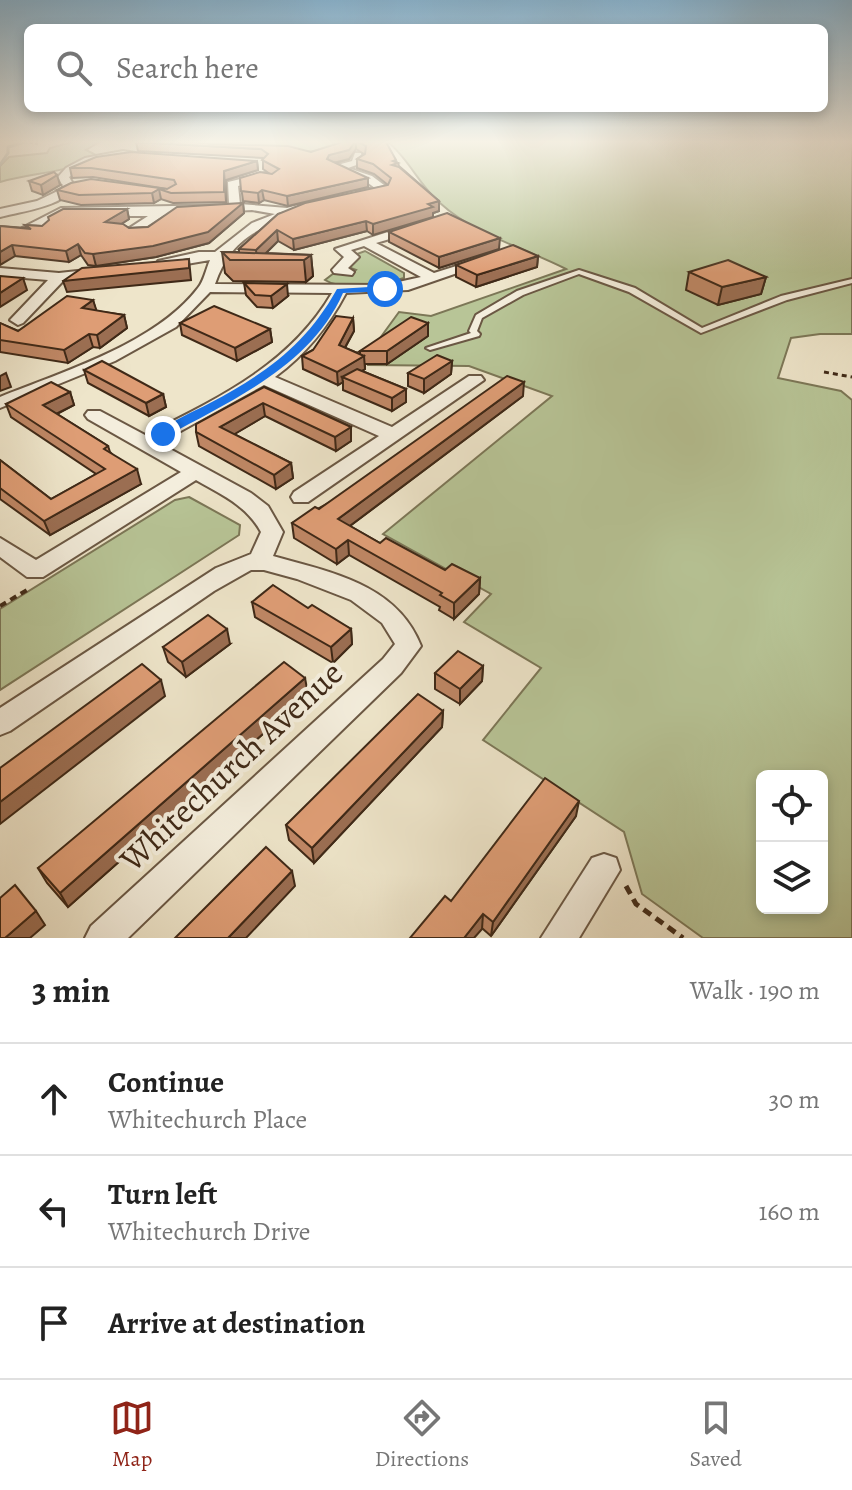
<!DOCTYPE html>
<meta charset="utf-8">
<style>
body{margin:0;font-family:Alegreya,serif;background:#f6f6f6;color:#222}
.controls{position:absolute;right:24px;bottom:24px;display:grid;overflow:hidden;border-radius:12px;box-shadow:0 4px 12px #0003}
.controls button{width:72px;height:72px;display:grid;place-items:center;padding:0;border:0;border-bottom:2px solid #e0e0e0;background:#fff;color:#222;font:40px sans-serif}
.stop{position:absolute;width:24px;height:24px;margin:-18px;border:6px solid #1a73e8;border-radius:50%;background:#fff}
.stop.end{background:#1a73e8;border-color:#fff;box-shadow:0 2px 8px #0008}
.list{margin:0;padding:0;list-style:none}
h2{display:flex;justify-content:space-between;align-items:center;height:104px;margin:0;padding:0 32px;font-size:34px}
h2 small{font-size:26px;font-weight:400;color:#767676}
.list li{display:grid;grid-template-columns:52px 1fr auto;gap:24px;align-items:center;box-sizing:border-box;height:112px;padding:0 32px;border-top:2px solid #e0e0e0}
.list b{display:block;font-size:30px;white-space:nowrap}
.list p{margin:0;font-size:26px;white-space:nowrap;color:#767676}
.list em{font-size:26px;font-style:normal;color:#767676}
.icon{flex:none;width:44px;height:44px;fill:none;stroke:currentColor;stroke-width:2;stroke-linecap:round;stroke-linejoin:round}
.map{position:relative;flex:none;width:852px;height:938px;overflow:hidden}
.search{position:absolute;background:#fff;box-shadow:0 4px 12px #0003;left:24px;right:24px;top:24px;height:88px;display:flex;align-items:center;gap:20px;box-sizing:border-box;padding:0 28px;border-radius:12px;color:#767676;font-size:30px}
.sheet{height:440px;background:#fff}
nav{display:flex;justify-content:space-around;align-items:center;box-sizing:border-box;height:112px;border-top:2px solid #e0e0e0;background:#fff;font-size:22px;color:#767676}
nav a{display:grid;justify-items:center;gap:4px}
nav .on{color:#8f2418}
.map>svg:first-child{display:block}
.green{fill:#b8c597;stroke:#7c7757;stroke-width:2;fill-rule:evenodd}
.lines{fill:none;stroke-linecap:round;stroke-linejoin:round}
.stream{stroke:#77827b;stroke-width:3}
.lane-casing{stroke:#6b5844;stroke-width:4}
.street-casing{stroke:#6b5844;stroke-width:4}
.path-far3{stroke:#3f2917;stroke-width:2;stroke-dasharray:3 2;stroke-linecap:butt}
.path-far2{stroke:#3f2917;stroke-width:3;stroke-dasharray:5 4;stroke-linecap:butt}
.path-far1{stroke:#3f2917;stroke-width:4;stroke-dasharray:7 5;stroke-linecap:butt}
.path{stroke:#3f2917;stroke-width:5;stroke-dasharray:9 6;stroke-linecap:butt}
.lane{fill:#f4eedd;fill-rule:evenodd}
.street{fill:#f4eedd;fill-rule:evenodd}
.wall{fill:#bf8765;stroke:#3f2917;stroke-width:2}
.shaded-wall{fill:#9b6e52;stroke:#3f2917;stroke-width:2}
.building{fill:#de9d75;stroke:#3f2917;stroke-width:2}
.route{fill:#1a73e8}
.labels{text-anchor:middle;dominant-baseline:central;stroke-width:8;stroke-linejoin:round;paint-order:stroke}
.near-street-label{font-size:34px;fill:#3f2917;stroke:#f4eedd}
</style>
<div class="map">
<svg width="852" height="938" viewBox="0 0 852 938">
<rect width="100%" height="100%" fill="#eee5ca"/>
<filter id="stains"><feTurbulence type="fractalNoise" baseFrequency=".0025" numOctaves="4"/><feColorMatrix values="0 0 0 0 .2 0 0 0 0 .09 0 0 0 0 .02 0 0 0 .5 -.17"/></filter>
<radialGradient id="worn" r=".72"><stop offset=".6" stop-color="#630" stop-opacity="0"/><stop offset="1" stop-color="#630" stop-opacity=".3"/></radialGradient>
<g class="green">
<path d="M72,142h27l-13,8 12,6c-34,18 -63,16 -98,26v-16l9,-9 38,-4 3,-5z"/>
<path d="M186,142h191l-58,10z"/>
<path d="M388,142h464v192h-32l-29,4 -13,40 63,13 11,9v538h-149l-61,-44 -18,-62 -141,-92 58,-72 -77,-46 27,-28 -108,-60 169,-138 -83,-30 -101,-1 -1,-9 32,-44 32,4 135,-47c-43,-22 -90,-33 -126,-66 -21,-18 -31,-44 -52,-61zM762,776h60v132h-60z"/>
<path d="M365,251l39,22v5c-17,6 -64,12 -79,2l9,-7 17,2 5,-5 -8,-3 8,-7 1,-6z"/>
<path d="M189,497l51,28 -1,10 -239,155v-81l175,-109z"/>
</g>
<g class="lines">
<path class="stream" d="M0,165l8,-12v-6l17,-5"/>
<defs>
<path id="lane" d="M579,270l56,18 67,40 79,-32 71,-17v4l-65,17 -86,33 -72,-41 -50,-18 -56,21 -41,23 -5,13 3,3 -1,2 -49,14 -4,-2 45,-15 -2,-2 7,-16 41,-24z"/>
<g id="street">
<path d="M123,151l25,4 -55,7 -24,15 6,10c-14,20 -52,24 -75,30v-8l37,-8 27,-13 -6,-11 8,-9 19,-10z"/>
<path d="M355,153h6l1,10 -14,5 24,8 16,12v4l-31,4v-4l18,-4 -11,-8 -34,-13 22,-6z"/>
<path d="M265,173l4,1v4l-31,8 2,18 47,4 11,-3 6,3c-10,8 -23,12 -35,17 -29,13 -44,30 -54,59l170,1 36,-8 -57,-31 -13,4 8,7 -11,11 6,4 -2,3 -18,-2 -2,-3 12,-13 -9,-8 78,-25 6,4 -2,3 -41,12 58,30 48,-15 7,4 -81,28 -62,3c-18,34 -40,61 -71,84l117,50 77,-51h12l3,4 -176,122h-14l-3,-5 3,-5 85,-56 -115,-51 -105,58 92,50 17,13 15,26 -10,24c57,16 124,28 148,90l-20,27 -273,265h-43l6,-12 292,-267 12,-15 -13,-21 -31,-23 -54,-21 -33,-9h-13l-37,21 -204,140 -10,4v-27l216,-140 35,-14 10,-22c-15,-27 -39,-37 -65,-52l-153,97h-16l-27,-20v-19l36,22 145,-88 -93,-53 -3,-4 3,-4h12l45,24c72,-36 145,-70 187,-142l-122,-1 -34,35 -61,34 -115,47v-11c64,-26 155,-53 198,-109 6,-7 8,-19 12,-28l-47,8 -7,-4 2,-3 41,-9h16l37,-29 23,-9 -23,-4 -88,5 -32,21 -4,-1v-6l20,-13h-85l-22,10 6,1v6l-19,-1 -6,-4 39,-20 168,-3 -1,-23z"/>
<path d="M0,268l59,5 37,-4 7,4 -7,4 -33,4 -40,42 -5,2 -8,-5 38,-40 -48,-4z"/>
<path d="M604,854l12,4 4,12 -41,68h-38l51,-80z"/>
</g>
</defs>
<use href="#lane" class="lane-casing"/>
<use href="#street" class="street-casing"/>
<path class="path-far3" d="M25,142l13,2"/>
<path class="path-far2" d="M824,372l28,5"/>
<path class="path-far1" d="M0,606l27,-16"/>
<path class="path" d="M626,886l10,18 47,34"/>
<use href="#lane" class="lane"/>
<use href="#street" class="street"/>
</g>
<g class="wall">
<path d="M136,142l175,10 27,-8v-2h48l10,20 2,1 1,3 40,35v10l-66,24 -6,-4 -73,19 -16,-9 -12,12 45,2 2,21 -7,6 -73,-1 -8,-8 -3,-21h17v-3l39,-35 110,-29 -14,-11 -17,-6v-9l7,-5 -8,-5 -7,10 -14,4 33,24 -80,19 -24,-6 -5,3 -16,-2 -3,-23 30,-4 -7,-5v-11l-125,-7z"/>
<path d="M257,161l1,9 -32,10v22l-53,1 -12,-4 -7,4 -73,2 -21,-5 -3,-10 110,-1 -74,-12 -21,1 -2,-10z"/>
<path d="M29,181l31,4 -17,10 -11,-4z"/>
<path d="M243,203l1,10 -35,30 -53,14 -60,9 -8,-1 -7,-10 -12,7 -54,-6 -15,-30 26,2 -1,-3 17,1 85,-17 2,10 -8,5 8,4 19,-1z"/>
<path d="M389,232l110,17 -60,19 -50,-26z"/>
<path d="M538,256l-1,11 -61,20 -20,-10v-12z"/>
<path d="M689,272l77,5 -5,17 -43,11 -32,-15z"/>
<path d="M244,283l44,13 -15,12 -16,-1 -11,-12z"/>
<path d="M93,300l3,11 28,4 3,13 -27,20 -7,-1 -25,16 -68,-11v-29l18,8z"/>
<path d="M353,318l1,13 -9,17 15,6v-3l68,-15 -41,28h-22v5l-3,2 44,18v13l-14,9 -49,-21v-8l-5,3 -35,-16 -1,-13 11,-6z"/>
<path d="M180,323l90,6 2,13 -35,19 -55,-26z"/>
<path d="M452,361l-1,13 -27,19 -16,-7v-13z"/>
<path d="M84,370l79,24 3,13 -17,9 -61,-33z"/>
<path d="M264,387l87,40v14l-15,10 -71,-35 -31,18 57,29 2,15 -17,11 -77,-43 -3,-14z"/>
<path d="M70,392l4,13 -17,9 51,32 2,6 31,32 -91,51 -50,-36v-39l51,39 45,-25 -85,-57 -5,-13z"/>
<path d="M523,396l-173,130 30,17 65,27 35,8 -1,16 -25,25 -15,-9 1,-3 -91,-52 -12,9 -43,-26 -2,-15z"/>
<path d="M252,602l56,6 43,21 1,15 -19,19 -78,-46z"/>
<path d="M230,644l-44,33 -18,-15 -5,-15z"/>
<path d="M483,666l-1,15 -22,23 -25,-15v-16z"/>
<path d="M308,694l-240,213 -21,-24 -9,-15z"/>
<path d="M443,711l-1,16 -128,136 -25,-23 -3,-15z"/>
<path d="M576,816l-85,120 -40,-35z"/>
</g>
<g class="shaded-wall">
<path d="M356,142v7l-7,10 -20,5 -2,-5 2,-4z"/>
<path d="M257,161l1,9 -32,10v22l-2,-31z"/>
<path d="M57,175l3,10 -17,10 -2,-10z"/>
<path d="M368,178v9l-80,19 -1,-10z"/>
<path d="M159,189l2,10 -7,4 -2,-10z"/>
<path d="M262,190l2,10 -5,3 -1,-10z"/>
<path d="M439,201v10l-6,2v4l-60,18v-11l55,-20z"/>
<path d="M243,203l1,10 -35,30 -53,14 -60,9 -3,-12z"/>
<path d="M127,209l2,10 -22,14 -2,-11z"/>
<path d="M366,221l1,10 -73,19 -1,-11z"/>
<path d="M277,230l1,11 -19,19h-2l-1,-10z"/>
<path d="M500,238l-1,11 -60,19v-11z"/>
<path d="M78,244l3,11 -12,7 -3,-11z"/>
<path d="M12,245l3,11 -15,9v-13z"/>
<path d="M311,255l2,21 -7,6 -2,-22z"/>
<path d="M538,256l-1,11 -61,20 1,-12z"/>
<path d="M189,259l2,21 -124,12 -4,-11z"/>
<path d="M766,277l-5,17 -43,11 4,-18z"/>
<path d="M23,278l4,12 -27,17v-14z"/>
<path d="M287,284l1,12 -15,12 -2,-12z"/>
<path d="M93,300l4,12 -15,-4z"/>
<path d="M124,315l3,13 -27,20 -3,-13z"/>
<path d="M353,318l1,13 -15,27v-13z"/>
<path d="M428,323v13l-41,28v-13z"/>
<path d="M270,329l2,13 -35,19 -2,-13z"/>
<path d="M89,334l4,13 -25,16 -4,-13z"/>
<path d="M364,356l1,13 -17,10 -6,-2 1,5 -5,3 -1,-13z"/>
<path d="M452,361l-1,13 -27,19v-14z"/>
<path d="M6,373l5,14 -11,4v-15z"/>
<path d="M524,382l-1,14 -184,138 -1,-15z"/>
<path d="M406,389v13l-14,9v-13z"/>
<path d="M70,392l4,13 -26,13 -5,-13z"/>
<path d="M163,394l3,13 -17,9 -3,-13z"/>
<path d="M263,403l2,13 -42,25 -3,-14z"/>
<path d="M351,427v14l-15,10 -1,-14z"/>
<path d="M291,463l2,15 -17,11 -2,-14z"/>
<path d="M137,469l4,15 -91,51 -6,-14z"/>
<path d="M348,540l1,15 -12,9 -1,-15z"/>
<path d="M480,578l-1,16 -25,25v-16z"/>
<path d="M227,629l3,15 -44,33 -4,-15z"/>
<path d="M351,629l1,15 -19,19 -2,-16z"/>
<path d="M483,666l-1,15 -22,23v-15z"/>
<path d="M305,678l3,16 -240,213 -8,-14z"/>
<path d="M161,680l4,16 -165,128v-22z"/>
<path d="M443,711l-1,16 -128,136 -2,-15z"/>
<path d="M579,801l-3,15 -85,120 2,-14z"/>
<path d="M292,871l3,15 -49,52h-18z"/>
<path d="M36,911l9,14 -15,13h-25z"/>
<path d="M483,914l-1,15 -8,9h-10z"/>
</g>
<g class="building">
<path d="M136,142h59l16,2 77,2 23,6 28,-9 -1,-1h17l-6,8 -20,5 -2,4 41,19 -81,18 -25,-6 -4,3 -17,-2 -1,-13 20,-6 12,2 7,-5 -17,-9 6,-6 -7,-5z"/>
<path d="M358,142h28l10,18 -3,1 5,2 -6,2 7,2 40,34 -11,3 5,3 -60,17 -7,-3 -73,18 -16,-9 -21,20 -17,-1 39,-35 27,-11 83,-18 3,-7 -18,-14 -16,-5 8,-5 1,-8z"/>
<path d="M131,152l126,9 -33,10v21l-53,1 -12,-4 -7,4 -73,2 -22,-5 14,-7 20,-4 76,10 9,-5 -2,-4 -83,-12h-21l26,-11z"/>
<path d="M54,172l3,3 -16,10 -12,-4z"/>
<path d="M243,203l-35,29 -55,14 -60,8 -8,-1 -7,-9 -12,7 -54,-6 -12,7v-26l31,3 -6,-4 17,1 7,-6 -1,-3 15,-8h64l-22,13 18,2 6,4 19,-1 29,-20z"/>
<path d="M447,213l53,25 -61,19 -50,-25z"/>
<path d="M513,245l25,11 -61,19 -21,-10z"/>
<path d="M222,252l89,3 -7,5h-74z"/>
<path d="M189,259v9l-126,13 19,-13z"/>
<path d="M728,260l38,17 -44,10 -33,-15z"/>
<path d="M0,276l23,2 -23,15z"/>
<path d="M244,283l43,1 -16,12 -16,-1z"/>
<path d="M67,296l26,4 -11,8 42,7 -27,20 -8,-1 -25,16 -64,-10v-17l18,8z"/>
<path d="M214,306l56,23 -35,19 -55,-25z"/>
<path d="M336,316l17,2 -14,27 25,11 -27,16 -35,-16 11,-6z"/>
<path d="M411,317l17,6 -41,28h-27z"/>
<path d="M437,355l15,6 -28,18 -16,-6z"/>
<path d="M102,361l61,33 -17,9 -62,-33z"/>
<path d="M357,369l49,20 -14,9 -50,-21z"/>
<path d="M507,376l17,6 -186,137 42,24 6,-5 59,32 7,-6 28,14 -26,25 -14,-8 2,-2 -94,-53 -12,9 -44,-26 23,-16 4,2z"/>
<path d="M51,382l19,10 -27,13 65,41 -4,3 33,20 -93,52 -44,-33v-28l51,39 54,-30 -99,-65z"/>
<path d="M264,387l87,40 -16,10 -72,-34 -43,24 71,36 -17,12 -78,-43v-8z"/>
<path d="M273,585l35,23 4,-3 39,24 -20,18 -79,-45z"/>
<path d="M208,615l19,14 -45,33 -19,-15z"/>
<path d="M458,651l25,15 -23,23 -25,-16z"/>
<path d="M284,662l21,16 -245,215 -22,-25z"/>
<path d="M142,664l19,16 -161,122v-34z"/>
<path d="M418,694l25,17 -131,137 -26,-23z"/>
<path d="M545,778l34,23 -86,121 -10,-8 -19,24h-54l35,-42 6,5z"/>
<path d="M266,847l26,24 -64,67h-53z"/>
<path d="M15,885l21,26 -31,27h-5v-40z"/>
</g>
<linearGradient id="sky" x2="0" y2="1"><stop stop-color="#89b8d7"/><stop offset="0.52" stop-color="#f7f3e7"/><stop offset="1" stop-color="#f7f3e7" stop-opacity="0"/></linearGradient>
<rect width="852" height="273" fill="url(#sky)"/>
<path class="route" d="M385,286l4,5 -46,2c-32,73 -111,107 -176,143l-11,-2c15,-13 37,-22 54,-31 56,-30 96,-58 127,-114z"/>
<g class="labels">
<g class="near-street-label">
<text transform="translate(231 766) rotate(-43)">Whitechurch Avenue</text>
</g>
</g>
<rect width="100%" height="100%" filter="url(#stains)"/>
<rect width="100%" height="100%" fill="url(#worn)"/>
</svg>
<div class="controls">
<button><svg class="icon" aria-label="locate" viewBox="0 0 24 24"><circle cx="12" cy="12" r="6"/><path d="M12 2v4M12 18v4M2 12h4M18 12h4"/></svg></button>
<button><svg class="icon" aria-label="layers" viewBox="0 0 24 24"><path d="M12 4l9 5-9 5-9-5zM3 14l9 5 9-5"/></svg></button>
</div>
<div class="stop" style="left:385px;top:289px"></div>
<div class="stop end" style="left:163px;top:434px"></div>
<div class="search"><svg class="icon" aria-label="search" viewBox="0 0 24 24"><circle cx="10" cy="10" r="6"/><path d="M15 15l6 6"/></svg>Search here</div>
</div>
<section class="sheet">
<h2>3 min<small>Walk · 190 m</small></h2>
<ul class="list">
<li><svg class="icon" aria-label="ahead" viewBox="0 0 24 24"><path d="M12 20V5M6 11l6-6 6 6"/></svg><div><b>Continue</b><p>Whitechurch Place</p></div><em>30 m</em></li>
<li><svg class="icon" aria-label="left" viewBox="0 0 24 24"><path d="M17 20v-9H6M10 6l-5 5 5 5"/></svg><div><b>Turn left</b><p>Whitechurch Drive</p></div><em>160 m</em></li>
<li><svg class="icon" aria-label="arrive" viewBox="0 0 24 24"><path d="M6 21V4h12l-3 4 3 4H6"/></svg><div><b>Arrive at destination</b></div></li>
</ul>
</section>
<nav>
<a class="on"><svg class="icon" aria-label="map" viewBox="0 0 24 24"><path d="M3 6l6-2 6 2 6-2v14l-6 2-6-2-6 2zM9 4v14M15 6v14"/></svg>Map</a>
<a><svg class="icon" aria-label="directions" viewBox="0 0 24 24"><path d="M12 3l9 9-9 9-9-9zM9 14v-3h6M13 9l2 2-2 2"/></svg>Directions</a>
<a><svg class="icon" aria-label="saved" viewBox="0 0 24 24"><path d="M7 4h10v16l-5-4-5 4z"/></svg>Saved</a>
</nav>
